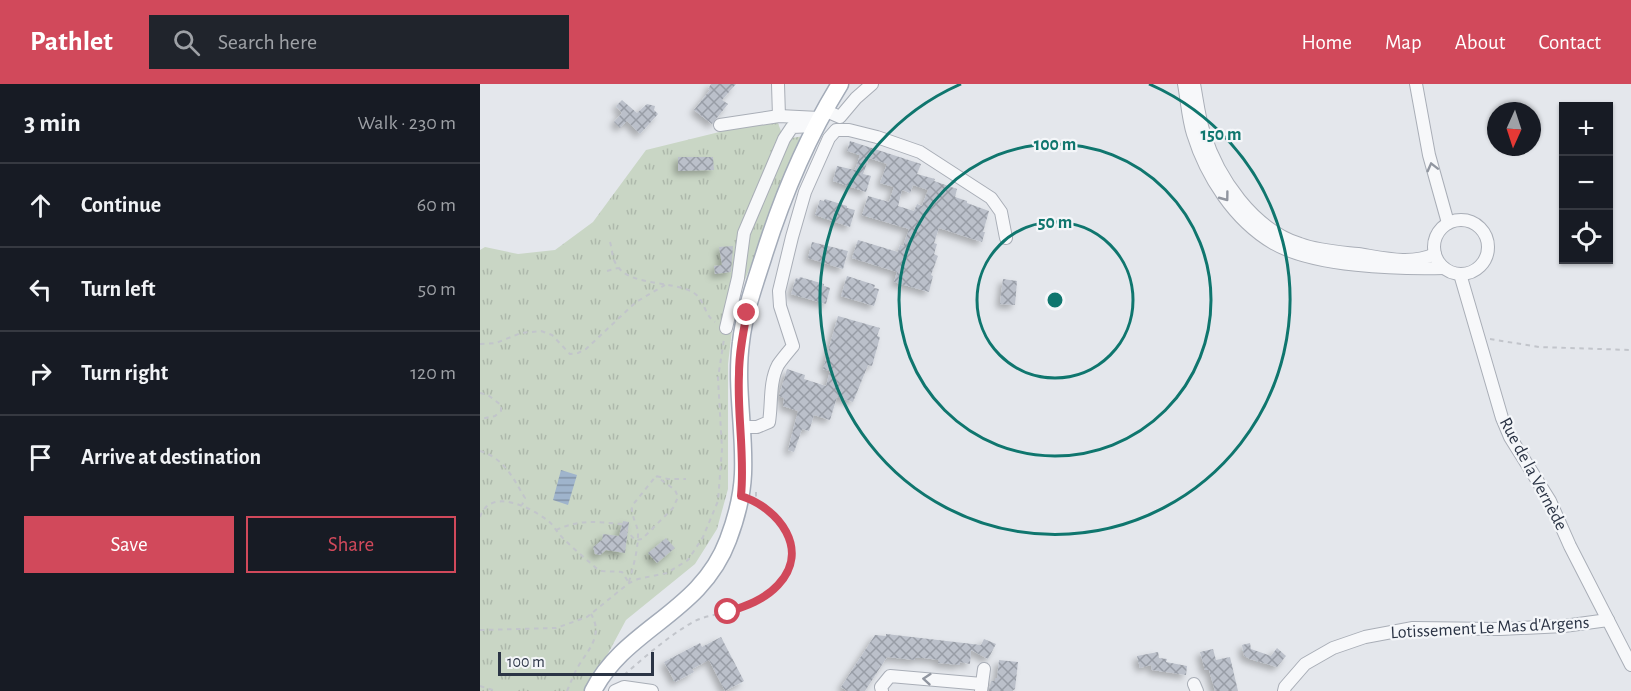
<!DOCTYPE html>
<meta charset="utf-8">
<style>
body{margin:0;font-family:"Alegreya Sans",sans-serif;background:#20242c;color:#f1f3f6}
.controls{position:absolute;right:18px;top:18px;display:grid;overflow:hidden;border-radius:0px;box-shadow:0 2px 4px #0004}
.controls button{width:54px;height:54px;display:grid;place-items:center;padding:0;border:0;border-bottom:2px solid #363941;background:#171b24;color:#f1f3f6;font:30px sans-serif}
.compass{position:absolute;left:1007px;top:18px;width:54px;height:54px;border-radius:50%;background:#171b24;box-shadow:0 2px 4px #0004;rotate:183deg}
.scale{position:absolute;left:18px;bottom:15px;width:156px;box-sizing:border-box;padding-left:6px;border:3px solid #2b3445;border-top:0;font-size:16px;line-height:21px;white-space:nowrap;color:#2b3445;-webkit-text-stroke:4px #f4f6f9;paint-order:stroke}
.stop{position:absolute;width:18px;height:18px;margin:-14px;border:4px solid #d1495b;border-radius:50%;background:#fff}
.stop.end{background:#d1495b;border-color:#fff;box-shadow:0 2px 6px #0008}
.list{margin:0;padding:0;list-style:none}
h2{display:flex;justify-content:space-between;align-items:center;height:78px;margin:0;padding:0 24px;font-size:26px}
h2 small{font-size:20px;font-weight:400;color:#9ea1a6}
.list li{display:grid;grid-template-columns:39px 1fr auto;gap:18px;align-items:center;box-sizing:border-box;height:84px;padding:0 24px;border-top:2px solid #363941}
.list b{display:block;font-size:22px;white-space:nowrap}
.list em{font-size:20px;font-style:normal;color:#9ea1a6}
.actions{display:flex;gap:12px;padding:18px 24px}
.actions a{flex:1;padding:14px 0;border:2px solid #d1495b;border-radius:0px;text-align:center;font-size:21px;color:#d1495b}
.actions .main{background:#d1495b;color:#fff}
.icon{flex:none;width:33px;height:33px;fill:none;stroke:currentColor;stroke-width:2;stroke-linecap:round;stroke-linejoin:round}
.map{position:relative;flex:none;width:1151px;height:607px;overflow:hidden}
header{display:flex;align-items:center;gap:36px;box-sizing:border-box;height:84px;padding:0 30px;background:#d1495b;color:#fff}
header strong{font-size:28px}
nav{display:flex;gap:33px;margin-inline-start:auto;font-size:21px}
.search{width:420px;height:54px;background:#20242c;display:flex;align-items:center;gap:15px;box-sizing:border-box;padding:0 21px;border-radius:0px;color:#9ea1a6;font-size:22px}
main{display:flex}
aside{flex:1;background:#171b24}
.map>svg:first-child{display:block}
.park{fill:url(#park-tufts)}
.water{fill:url(#water-rules)}
.building{fill:url(#building-cross-hatch);fill-rule:evenodd;filter:url(#shadow)}
.lines{fill:none;stroke-linecap:round;stroke-linejoin:round}
.minor-casing{stroke:#a9aeb7;stroke-width:14}
.major-casing{stroke:#a3abb8;stroke-width:19}
.path{stroke:#c2c5cb;stroke-width:2;stroke-dasharray:4.5 4.5;stroke-linecap:butt}
.minor{stroke:#f7f8fa;stroke-width:12}
.major{stroke:#fff;stroke-width:16}
.oneway{stroke:#9196a0}
.route{stroke:#d1495b;stroke-width:8}
.ring{fill:none;stroke:#0f766e;stroke-width:3}
.labels{text-anchor:middle;dominant-baseline:central;stroke-width:4.5;stroke-linejoin:round;paint-order:stroke}
.street-label{font-size:18px;fill:#2b3445;stroke:#f4f6f9}
.centre{fill:#0f766e;stroke:#f4f6f9;stroke-width:3}
.ring-label{font-size:18px;text-anchor:middle;font-weight:bold;fill:#0f766e;stroke:#f4f6f9;stroke-width:4.5;stroke-linejoin:round;paint-order:stroke}
</style>
<header>
<strong>Pathlet</strong>
<div class="search"><svg class="icon" aria-label="search" viewBox="0 0 24 24"><circle cx="10" cy="10" r="6"/><path d="M15 15l6 6"/></svg>Search here</div>
<nav><a>Home</a><a>Map</a><a>About</a><a>Contact</a></nav>
</header>
<main>
<aside>
<h2>3 min<small>Walk · 230 m</small></h2>
<ul class="list">
<li><svg class="icon" aria-label="ahead" viewBox="0 0 24 24"><path d="M12 20V5M6 11l6-6 6 6"/></svg><div><b>Continue</b></div><em>60 m</em></li>
<li><svg class="icon" aria-label="left" viewBox="0 0 24 24"><path d="M17 20v-9H6M10 6l-5 5 5 5"/></svg><div><b>Turn left</b></div><em>50 m</em></li>
<li><svg class="icon" aria-label="right" viewBox="0 0 24 24"><path d="M7 20v-9h11M14 6l5 5-5 5"/></svg><div><b>Turn right</b></div><em>120 m</em></li>
<li><svg class="icon" aria-label="arrive" viewBox="0 0 24 24"><path d="M6 21V4h12l-3 4 3 4H6"/></svg><div><b>Arrive at destination</b></div></li>
</ul>
<div class="actions"><a class="main">Save</a><a>Share</a></div>
</aside>
<div class="map">
<svg width="1151" height="607" viewBox="0 0 1151 607">
<defs>
<pattern id="park-tufts" width="24" height="20" patternUnits="userSpaceOnUse" patternTransform="scale(1.5)"><rect width="24" height="20" fill="#c9d6c5"/><path d="M3 7l-1-3M5 7V3M7 7l1-3M15 17l-1-3M17 17v-4M19 17l1-3" fill="none" stroke="#adb8ab"/></pattern>
<pattern id="water-rules" width="6" height="5" patternUnits="userSpaceOnUse" patternTransform="scale(1.5)"><rect width="6" height="5" fill="#9fb4cc"/><path d="M0 2.5h6" fill="none" stroke="#8293a7"/></pattern>
<pattern id="building-cross-hatch" width="8" height="8" patternUnits="userSpaceOnUse" patternTransform="scale(1.5)"><rect width="8" height="8" fill="#bbc0ca"/><path d="M0 0l8 8M0 8l8-8" fill="none" stroke="#989da6"/></pattern>
<filter id="shadow"><feDropShadow dx="-4" dy="4" stdDeviation="3" flood-color="#0004"/></filter>
</defs>
<rect width="100%" height="100%" fill="#e4e7ec"/>
<path class="park" d="M296,34l8,21 21,-3 -61,146 -11,40 -5,42v125l-11,40 -22,35 -69,56 -38,71h-108v-441l5,-3 33,7 37,-4 38,-28 53,-72z"/>
<path class="water" d="M81,386l16,5 -9,30 -15,-5z"/>
<g class="building">
<path d="M231,0h25l-14,16 6,4 -16,20 -18,-14 16,-20 -2,-1z"/>
<path d="M142,16l15,13 10,-9 8,2 -1,4 4,4 -18,20 -13,-13 -7,7 -6,-6 8,-9 -6,-7z"/>
<path d="M370,57l71,23 -4,10 18,5 -1,2 23,8 -2,8 12,4v2l22,8 -6,21h2l-3,10 -43,-14 -5,15 3,1 -3,10 4,2 -7,19 2,1 -4,16 -35,-10 3,-10 -45,-14 6,-18 40,12 2,-7 3,1 6,-17 -47,-14 6,-19 21,6 5,-15 -14,-4 7,-19 -18,-6 -6,16 8,2 -5,16 -33,-11 4,-15 18,4 5,-15 -13,-4zM433,101l15,5 -6,16 -5,-2 -3,7 -16,-5 4,-16 8,3z"/>
<path d="M198,73h35l1,13 -36,1z"/>
<path d="M345,115l22,7v2l8,2 -5,17 -35,-12 5,-15 4,1z"/>
<path d="M332,158l36,9 -5,18 -35,-11z"/>
<path d="M253,162l-2,26 -16,2 -1,-8 8,-1 -3,-18z"/>
<path d="M367,192l28,9 -1,3 5,1 -5,17 -33,-10z"/>
<path d="M320,193l24,7v2l6,2 -4,16 -35,-10 5,-16 3,1z"/>
<path d="M523,195l14,2 -2,24 -15,-1z"/>
<path d="M358,232l42,12 -3,8 3,1 -8,29 -4,-1 -15,37 -16,-5 -7,23 -16,-5 -5,16 -7,-2 -8,23 -6,-2 10,-39 -15,-5 1,-8 -5,-2 8,-27 18,6 -1,4 22,7 4,-15 -7,-2z"/>
<path d="M143,437l6,1 -4,31 -19,-3 -6,5 -5,-1 -2,-7 9,-7 1,-6 16,2z"/>
<path d="M186,454l9,10 -18,15 -9,-10z"/>
<path d="M406,550l95,11 3,-6 12,5 -8,15 -17,-9 -1,14 -10,-2v3l-22,-2 1,-3 -15,-2h-9v2l-28,-3 -22,34h-18l-6,-4 34,-52 11,1z"/>
<path d="M241,553l23,44 -19,10 -16,-31 -17,9 2,3 -19,10 -11,-20 36,-19 2,4z"/>
<path d="M770,559l1,6 20,7 6,-8 9,8 -9,11 -27,-8 -6,-3 -2,-11z"/>
<path d="M733,565l3,11 14,-3 8,34h-23l-6,-21h-4l-5,-18z"/>
<path d="M678,568l1,6 8,1 -1,3 21,4 -1,9 -34,-5 -1,-5 -11,3 -3,-12z"/>
<path d="M519,576l19,2 -3,27 -3,2h-23l2,-10h4v-3h2z"/>
</g>
<g class="lines">
<defs>
<g id="minor">
<path d="M298,0l1,32"/>
<path d="M704,0c3,16 4,34 9,50 13,42 41,86 80,109 41,24 124,26 171,25"/>
<path d="M714,0c3,16 5,34 10,49 14,45 49,96 96,111 19,7 39,8 58,10 26,4 53,11 77,0"/>
<path d="M936,0l13,71 19,68"/>
<path d="M344,26l16,7 16,-19 16,-14"/>
<path d="M240,41l59,-9 40,2"/>
<circle cx="981" cy="163" r="27"/>
<path d="M980,190l42,144 8,19 40,64 20,45 61,119"/>
<path d="M246,244l12,-50 6,-45 40,-94 8,-12 23,-1"/>
<path d="M261,343h16l12,-5c3,-18 0,-40 9,-57 4,-6 10,-13 15,-19l-13,-40 -1,-15 13,-54 13,-45 24,-54 7,-8h13l28,7 43,15 71,46 10,14 5,26"/>
<path d="M714,600l3,7"/>
<path d="M135,607l9,-4 28,4"/>
<path d="M402,607l-1,-4 9,-11 92,8"/>
<path d="M501,607l3,-22"/>
<path d="M804,607l1,-4 20,-23 28,-16 32,-11 48,-9 87,1 64,-3 44,-6"/>
</g>
<path id="major" d="M113,607c32,-63 108,-78 135,-151 8,-21 14,-43 15,-66 2,-44 -8,-88 -2,-132 3,-28 13,-56 22,-84 19,-61 43,-119 77,-174"/>
</defs>
<use href="#minor" class="minor-casing"/>
<use href="#major" class="major-casing"/>
<g class="path">
<path d="M130,158c2,6 2,16 6,22 12,23 58,16 78,29 11,7 10,22 21,29"/>
<path d="M127,187l11,-3"/>
<path d="M1010,255l49,8 92,3"/>
<path d="M0,260l16,-1 25,-10 20,-2 11,4 18,19 8,-1 8,-4 50,-47 29,-17"/>
<path d="M0,309l8,2 13,10v6l-6,5 -15,3"/>
<path d="M0,367c24,7 33,27 45,47l-3,7"/>
<path d="M276,408v9"/>
<path d="M0,433c10,-30 50,-10 67,3 5,3 8,9 12,14 11,12 25,23 37,34l6,3 20,1 7,11"/>
<path d="M76,446c24,-11 39,-8 65,-6l14,16 7,-1 31,-31 5,-11 -3,-7 -19,-14"/>
<path d="M149,498c4,-15 9,-31 9,-48 0,-9 -7,-17 -6,-28l24,-30 12,3h18"/>
<path d="M0,546l76,-2 31,-11 42,-34 9,-4 29,-6 21,-13 15,-23 15,-36 4,-52 -4,-71 6,-39"/>
<path d="M144,591c22,-19 43,-38 69,-53 11,-6 23,-7 35,-10 32,-9 66,-29 64,-67 -1,-17 -23,-38 -37,-45"/>
<path d="M0,602l16,5"/>
<path d="M87,607c4,-9 7,-18 12,-26 11,-17 24,-31 12,-51"/>
</g>
<use href="#minor" class="minor"/>
<use href="#major" class="major"/>
</g>
<defs><path id="oneway-chevron" d="M-2-3.5L2.5 0L-2 3.5" fill="none" stroke-width="1.6" stroke-linecap="round" stroke-linejoin="round" transform="scale(1.5)"/></defs>
<g class="oneway">
<use href="#oneway-chevron" transform="translate(952 83) rotate(-104)"/>
<use href="#oneway-chevron" transform="translate(745 113) rotate(53)"/>
<use href="#oneway-chevron" transform="translate(447 595) rotate(-175)"/>
</g>
<g class="lines">
<path class="route" d="M248,528c18,-6 36,-12 50,-27 33,-35 1,-77 -37,-89 4,-41 -4,-81 -2,-122 0,-21 4,-41 8,-61"/>
</g>
<g class="ring">
<circle cx="575" cy="216" r="78"/>
<circle cx="575" cy="216" r="156"/>
<path d="M669 0A235 235 0 1 1 481 0"/>
</g>
<g class="labels">
<g class="street-label">
<text transform="translate(1053 390) rotate(62)">Rue de la Vernède</text>
<text transform="translate(1010 544) rotate(-3)">Lotissement Le Mas d'Argens</text>
</g>
</g>
<circle cx="575" cy="216" r="9" class="centre"/>
<g class="ring-label">
<text x="741" y="56">150 m</text>
<text x="575" y="66">100 m</text>
<text x="575" y="144">50 m</text>
</g>
</svg>
<div class="controls">
<button>+</button>
<button>−</button>
<button><svg class="icon" aria-label="locate" viewBox="0 0 24 24"><circle cx="12" cy="12" r="6"/><path d="M12 2v4M12 18v4M2 12h4M18 12h4"/></svg></button>
</div>
<svg class="compass" viewBox="-18 -18 36 36"><path d="M0-13l5 13h-10z" fill="#e53935"/><path d="M0 13l5-13h-10z" fill="#9ea1a6"/></svg>
<div class="scale">100 m</div>
<div class="stop" style="left:248px;top:528px"></div>
<div class="stop end" style="left:267px;top:229px"></div>
</div>
</main>
